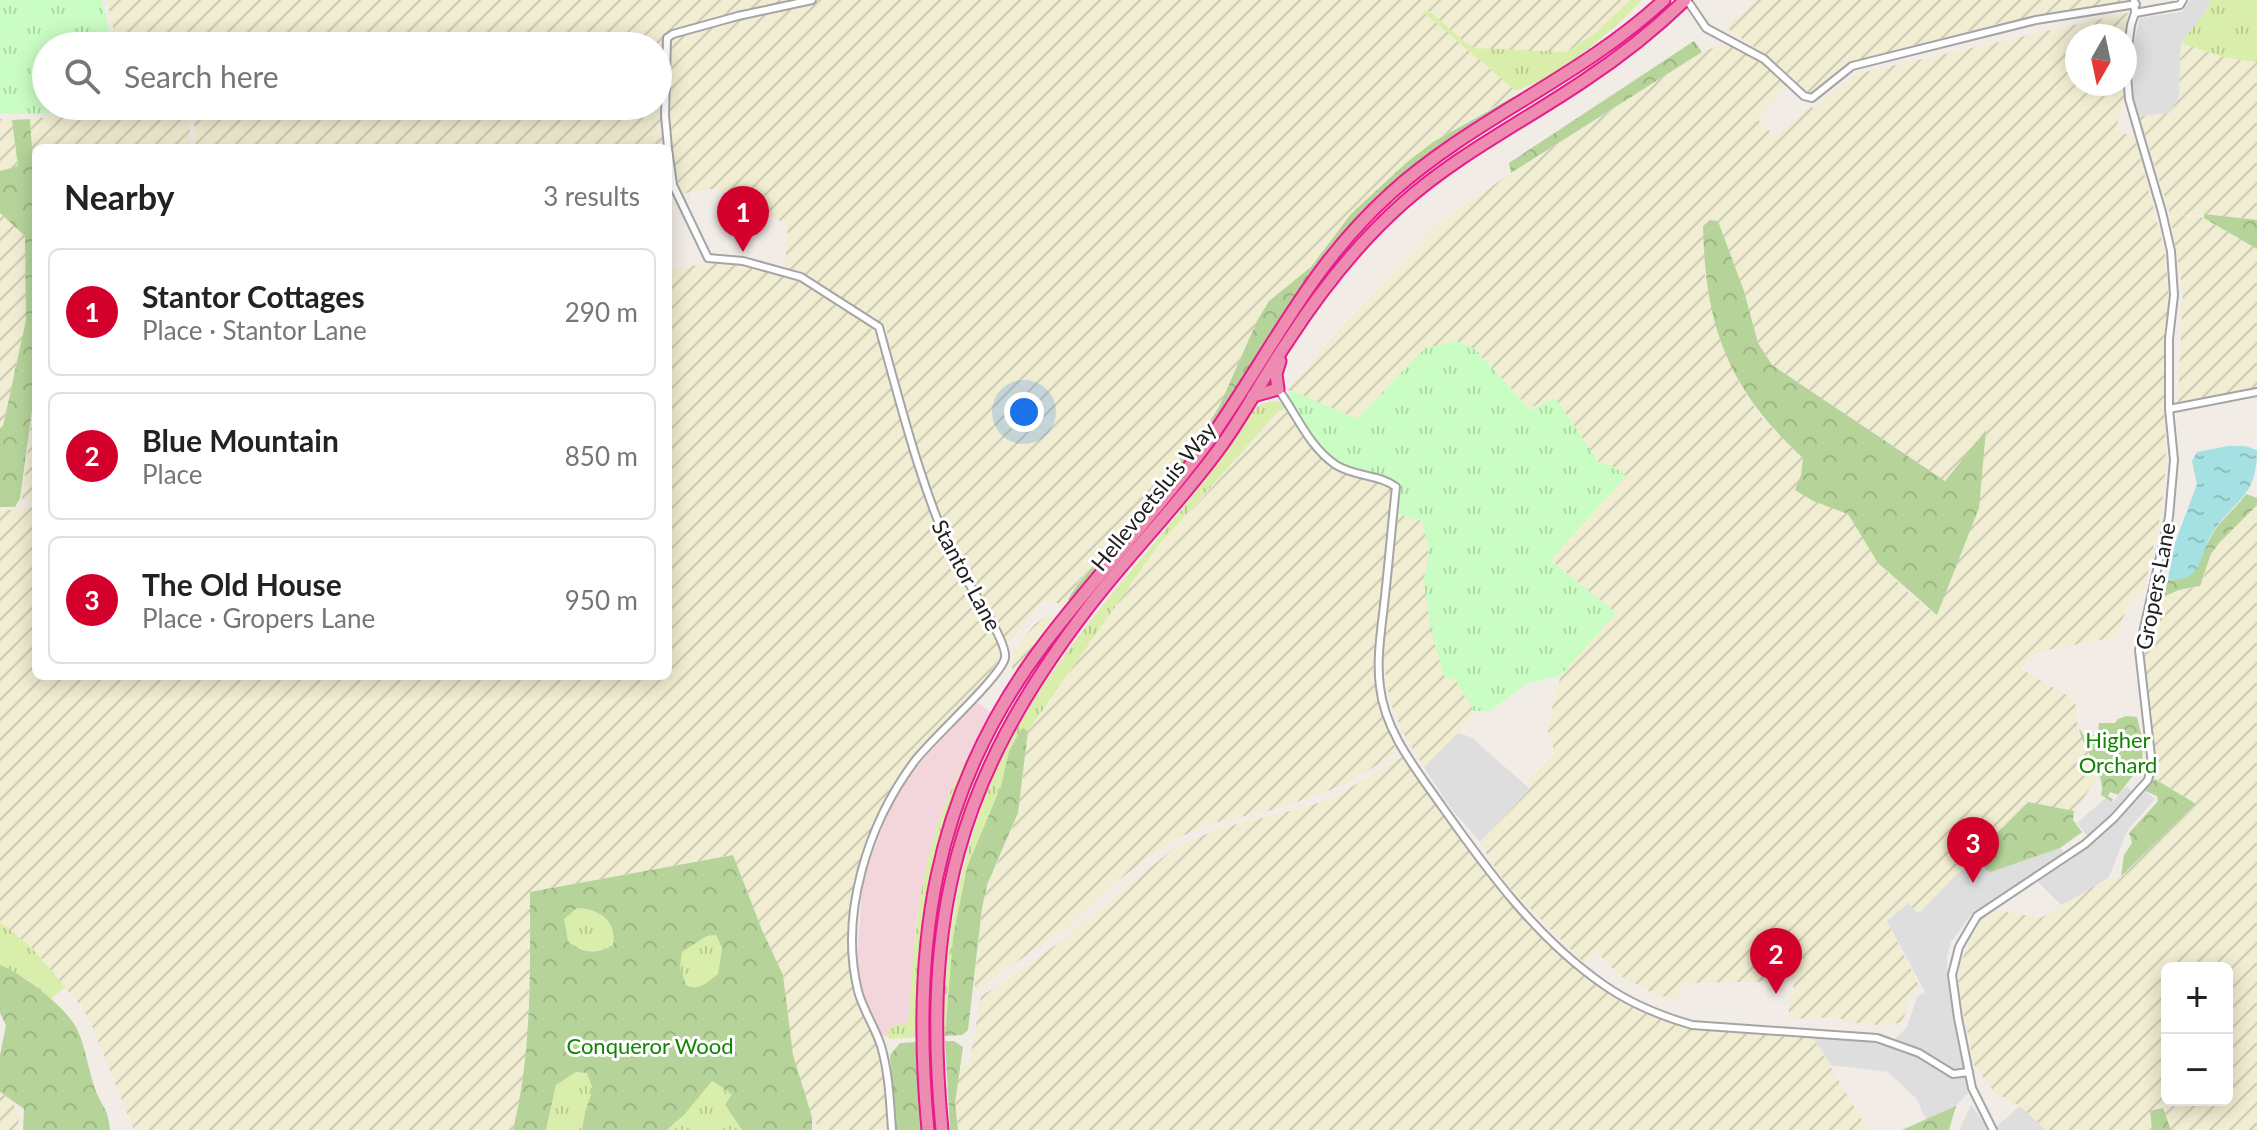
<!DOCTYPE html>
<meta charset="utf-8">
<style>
body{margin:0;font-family:Lato,sans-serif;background:#f2f2f2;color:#222}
.controls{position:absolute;right:24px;bottom:24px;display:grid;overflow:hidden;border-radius:12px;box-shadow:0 4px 20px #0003}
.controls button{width:72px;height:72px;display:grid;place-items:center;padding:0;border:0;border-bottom:2px solid #e0e0e0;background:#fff;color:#222;font:40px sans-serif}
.compass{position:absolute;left:2065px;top:24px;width:72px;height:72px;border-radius:50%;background:#fff;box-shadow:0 4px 20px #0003;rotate:189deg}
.you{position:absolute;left:1024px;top:412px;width:28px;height:28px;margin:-20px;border:6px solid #fff;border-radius:50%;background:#1a73e8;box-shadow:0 0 0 12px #1a73e833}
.badge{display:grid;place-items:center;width:52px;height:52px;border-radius:50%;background:#d2002a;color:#fff;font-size:26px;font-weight:700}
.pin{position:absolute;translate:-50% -66px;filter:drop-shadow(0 2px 4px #0008)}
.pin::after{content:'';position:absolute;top:42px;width:28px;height:24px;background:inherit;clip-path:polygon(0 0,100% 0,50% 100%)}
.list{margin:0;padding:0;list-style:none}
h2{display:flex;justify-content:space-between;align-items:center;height:104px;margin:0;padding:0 32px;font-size:34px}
h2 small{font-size:26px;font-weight:400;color:#767676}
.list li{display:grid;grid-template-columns:52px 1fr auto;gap:24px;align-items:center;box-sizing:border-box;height:128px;margin:0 16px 16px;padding:0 16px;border:2px solid #e0e0e0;border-radius:12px}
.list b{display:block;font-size:30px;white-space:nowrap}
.list p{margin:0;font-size:26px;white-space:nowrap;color:#767676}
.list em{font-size:26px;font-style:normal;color:#767676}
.icon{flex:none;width:44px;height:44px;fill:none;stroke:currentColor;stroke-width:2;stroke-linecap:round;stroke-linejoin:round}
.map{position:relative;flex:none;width:2257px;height:1130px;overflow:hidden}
.search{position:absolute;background:#fff;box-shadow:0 4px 20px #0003;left:32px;top:32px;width:640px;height:88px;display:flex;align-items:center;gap:20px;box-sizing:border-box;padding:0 28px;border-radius:44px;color:#767676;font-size:30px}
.panel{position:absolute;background:#fff;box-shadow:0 4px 20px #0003;left:32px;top:144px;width:640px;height:536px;border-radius:12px}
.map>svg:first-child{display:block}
.residential{fill:#dfdede}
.commercial{fill:#f3d6db}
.farmland{fill:url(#farmland-furrows);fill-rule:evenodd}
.grass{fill:url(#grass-tufts)}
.forest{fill:url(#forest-crowns);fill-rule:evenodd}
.park{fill:url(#park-tufts)}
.water{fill:url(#water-ripples)}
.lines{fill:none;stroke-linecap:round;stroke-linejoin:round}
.street-casing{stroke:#a5a5a5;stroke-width:10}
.highway-casing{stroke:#e71d8b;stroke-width:15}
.street{stroke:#fff;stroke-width:6}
.highway{stroke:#ed8bb1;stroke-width:11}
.labels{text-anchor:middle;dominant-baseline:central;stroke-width:6;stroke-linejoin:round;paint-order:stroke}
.street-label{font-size:22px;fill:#212121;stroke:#fff}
.park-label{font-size:22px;fill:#148405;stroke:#fff}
</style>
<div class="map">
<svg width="2257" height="1130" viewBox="0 0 2257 1130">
<defs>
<pattern id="farmland-furrows" width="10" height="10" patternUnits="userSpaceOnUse" patternTransform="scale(2)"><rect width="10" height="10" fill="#f1edd2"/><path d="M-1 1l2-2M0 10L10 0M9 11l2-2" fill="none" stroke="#cecbb4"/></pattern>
<pattern id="grass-tufts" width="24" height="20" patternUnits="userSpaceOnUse" patternTransform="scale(2)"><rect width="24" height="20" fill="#daeeab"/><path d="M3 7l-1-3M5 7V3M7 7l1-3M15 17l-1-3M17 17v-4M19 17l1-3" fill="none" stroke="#bbcc93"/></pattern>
<pattern id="forest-crowns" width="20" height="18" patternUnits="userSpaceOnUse" patternTransform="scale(2)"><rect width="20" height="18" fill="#b6d49a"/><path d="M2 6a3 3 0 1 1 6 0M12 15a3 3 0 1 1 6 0" fill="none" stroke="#9cb684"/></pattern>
<pattern id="park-tufts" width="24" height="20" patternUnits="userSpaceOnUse" patternTransform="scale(2)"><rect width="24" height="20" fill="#cafdc3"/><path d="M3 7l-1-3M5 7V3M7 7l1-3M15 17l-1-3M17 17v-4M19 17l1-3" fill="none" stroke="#add9a7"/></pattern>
<pattern id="water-ripples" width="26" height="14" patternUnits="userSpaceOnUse" patternTransform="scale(2)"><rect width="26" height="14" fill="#a5e0e2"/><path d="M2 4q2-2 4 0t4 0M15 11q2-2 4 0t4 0" fill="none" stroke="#8ec0c2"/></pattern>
</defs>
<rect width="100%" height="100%" fill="#f2ece7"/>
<g class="residential">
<path d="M2190,0h20l-1,7 -28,36 -2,54 -9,16 -31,3 -6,-20 -3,-34 10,-44 42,-6z"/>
<path d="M1458,733l13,4 59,52 -50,53 -31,-36 -25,-39z"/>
<path d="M2126,786l9,7 -46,45 -12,-15 29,-25 7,4z"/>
<path d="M2143,790l12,9 -28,32 -18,46 -18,13 -30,15 -24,-24 36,-22 15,-13z"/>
<path d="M2060,848l5,5 -92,59 -22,30 -4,15 2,31 19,105 -12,13 -30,14 -10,-22 -28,-26 -57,-7 -19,-29 80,6 15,-15 10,-30 8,-5 -38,-71 21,-18 11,10 38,-39 20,-15 9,11 5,2z"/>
<path d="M1971,1105l18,25h-30z"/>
<path d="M2020,1106l26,24h-48l-2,-3z"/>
</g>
<path class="commercial" d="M975,701l17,12 -47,93 -29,115 -7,100 -20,7 -2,8h-6l-19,-41 -5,-32 5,-75 7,-26 23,-57 15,-27z"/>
<g class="farmland">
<path d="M107,0h1535l-20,21 -49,38 -35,23 -24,10 -1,5 -34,17 -56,35 -90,86 -22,31 -42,35 -12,20 -38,86 -41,57 -100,119 -15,25 -7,-6h-15l-33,42 -32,-49 -28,-58 -22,-63 -31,-106 -9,-41 -59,-38 -42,-22 3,-42 -22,-12 -14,-20 -44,-4 -28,5 -11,-68 1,-80 3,-5 7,-5 50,-14 -1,-6 -34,8 -28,10 -4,4 -2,84 -5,3 8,14 2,9h-471l-1,-42h464v-60h-541z"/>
<path d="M1758,0h372v2l-122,19 -153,40 -45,33 -41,-37 -45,-31z"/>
<path d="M2128,13l-3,23h-48v48h46l1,12 -8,34 19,8 30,115 4,46 -5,98 2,68 -5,48 -17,77 -16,16 -13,31 -73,14 -12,6 -9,12 54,31 3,31 21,40 -1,6 -24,35 -47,-10 -33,34 -17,23 -20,15 -39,39 -10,-10 -21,18 33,67 -10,5 -4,20 -6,10 -27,2 -28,-4 -7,-4 -49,2v-22l5,-1 -1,-15 -112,2 -2,16 -23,-4 -37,-20 -23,-24 -13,11 -72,-73 -18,-24 -13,-23 50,-53 -1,-9 26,-27 -8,-25 14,-53 54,-62 -65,-54 64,-92 -15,-5 -44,-64 -26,10 -53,-58 -51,-2 -68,71 -69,-29 50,-59 101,-108 72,-50 192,-121 22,-9 34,17 28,25 -31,33 19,18 35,-29 4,1 42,-34zM1718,221l26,70 14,52 14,22 173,116 41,-50 -49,184 -28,-22 -31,-30 -30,-50 -47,-19 -2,-12 4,-24 -41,-40 -20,-29 -21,-45 -16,-68 -2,-50z"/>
<path d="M2181,43l46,15 30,4v158l-53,-6 -22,1 22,3 53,31v139l-79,14 5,-110 -13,-78 -31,-98 31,-3 9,-16z"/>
<path d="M154,106h35l1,42h-154v58l-6,-87z"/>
<path d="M0,119l12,1 6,46 -18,5z"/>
<path d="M0,213l25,23 2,38 -1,46 -23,106 -3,2z"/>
<path d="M712,262h14l42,7 36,12 70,50 17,43 40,137 21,51 45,79 3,16 -12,19 -73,76 -24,34 -29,71 -10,42 -2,44 3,38 21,55 13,62 1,32h-68l-8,-13 -19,-62 -10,-80 -21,-45 -30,-75 -201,37 -3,140 -5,57 -10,41h-379l-44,-109 -9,-15 -50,-59 -31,-25v-411l36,-4v169h632v-405z"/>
<path d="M36,381v120l-14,-2z"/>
<path d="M1284,405l30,43 27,23 12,6 31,6 8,5 -19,182 7,36 16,44 -6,7 -48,29 -66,23 -71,16 -39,19 -50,38 -48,44 -94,66 8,-84 5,-23 24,-51 11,-50 6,-53 128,-183 127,-138z"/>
<path d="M2257,505v625h-86l-9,-22 -12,3 2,19h-106l-26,-24 -26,-14 -20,-27 -16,-79 3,-24 20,-44 13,-8 47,8 64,-38 16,-4 74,-71 -40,-27 1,-22 -11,-83 -1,-46 5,-20 7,-2 8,-9 36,-10 15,-39 22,-25zM2167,968h60v132h-60z"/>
<path d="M1395,513l27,8 7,28 -5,31 7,52 14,46h10l19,33 -16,22 -34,34 -21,-34 -13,-32 -7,-40z"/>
<path d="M1050,614l7,3 -40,57 -5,-3 1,-19 22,-28z"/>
<path d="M1402,757l103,138 66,69 33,25 61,33 31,8 116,6 56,94h-910l-3,-27 3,-30 3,-8 8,1 12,-70 31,-19 52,-38 110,-91 44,-19 88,-22 29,-10z"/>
<path d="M0,1092l13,10 6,17 -1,11h-18z"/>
</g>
<g class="grass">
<path d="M1630,0h12c-35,35 -78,74 -126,91l-93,-79 5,-2 39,34 8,4 91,4 27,-17z"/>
<path d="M2210,0h47v62l-30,-4 -46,-15 28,-36z"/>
<path d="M1277,401l7,4 -1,5 -5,2 -122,136 -128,183 -7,-1 -12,21 -8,35 -34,81 -14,70 -8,99h-3c3,-119 27,-234 92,-336 49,-78 112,-144 168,-216 16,-21 35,-58 53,-75 6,-6 13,-8 22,-8z"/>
<path d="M1246,410l-147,185 -81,113 -59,132 -26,196 -6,1c0,-96 15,-191 57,-278 35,-73 87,-136 138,-199 41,-50 83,-100 124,-150z"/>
<path d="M1057,617l-47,75 -66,145 -25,200 -29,2 -3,-3 2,-8 20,-7c4,-73 9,-148 36,-216 28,-68 71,-128 112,-188z"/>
<path d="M577,908c22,1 40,12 36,37 -15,9 -32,8 -45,-4l-5,-22z"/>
<path d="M0,922l31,25 34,40 -16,13 -21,-20 -28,-15z"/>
<path d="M716,935l6,13 -4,26c-10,7 -19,18 -32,11l-6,-18 2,-15 26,-16z"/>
<path d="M927,1042h6l5,88h-5z"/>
<path d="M576,1072l11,1 7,16 -9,23 -3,18h-36l10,-45z"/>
<path d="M712,1081l20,13 -7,12 17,24h-75l9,-7z"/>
</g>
<g class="forest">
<path d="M1694,41l8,11 -191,121 -2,-10z"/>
<path d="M1513,97l-1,7 -74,50 -135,132 -105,169 -126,146 -4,-2 10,-15 123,-149 18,-28 38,-86 12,-20 42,-34 39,-52 56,-52 27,-21z"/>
<path d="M30,119l6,87v175l-16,117 -5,9h-15v-79l3,-2 23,-106 -1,-84 -25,-23v-42l18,-5 -6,-46z"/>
<path d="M2204,214l53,6v29l-53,-31z"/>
<path d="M1710,220l8,1 26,70 14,52 14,22 173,116 41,-51 -7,78 -42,107 -59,-52 -30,-49 -35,-13 -18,-11 6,-15 2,-17c-75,-69 -98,-131 -100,-232z"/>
<path d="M2246,494l11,4v7l-38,38 -8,11 -11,32 -21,4 -16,7 5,-16c32,-4 33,-32 49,-54 9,-12 21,-21 29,-33z"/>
<path d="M2126,716l11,1 6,25 -1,22 -24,31 -8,-3 -2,4 5,3 -1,3 -11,-7c6,-21 -19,-46 -22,-67l5,8 14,-1 1,-12h16l3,-4z"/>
<path d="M1021,729l7,2 -10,82 -31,72 -5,23 -14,122 -6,5 -17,1 8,-99 14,-70 34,-81 8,-35z"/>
<path d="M2155,779l41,25 -75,72 3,-21 8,-12 -3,-10 29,-32 -1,-5 -12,-5z"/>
<path d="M2028,802l46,9 -1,9 9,12 -22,16 -69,24 -5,-2 -9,-11 2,-4 20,-24z"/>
<path d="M733,855l29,75 21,45 10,80 19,62v13h-70l-17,-25 7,-11 -20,-13 -28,34 -17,15h-85l3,-18 8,-23 -6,-16 -11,-1 -20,13 -10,45h-33c19,-78 17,-158 17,-238zM577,908c22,1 40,12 36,37 -15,10 -32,8 -45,-4l-4,-22zM716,935l6,13 -4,26c-10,7 -19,18 -32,11l-6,-18 2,-15 25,-16z"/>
<path d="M0,965c23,9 66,42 77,64 9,19 11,40 18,60 7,19 13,18 15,41h-87l1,-21 -24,-17v-37l6,-30 -6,-12z"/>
<path d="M945,1041h9l9,6 -8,56 3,27h-8z"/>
<path d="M917,1042l4,88h-26l-5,-75 10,-12z"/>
<path d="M1956,1106l-7,24h-47z"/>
<path d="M2163,1108l8,22h-19l-2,-19z"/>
</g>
<g class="park">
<path d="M0,0h102l11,46h-67v60h77l-54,7 -69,1z"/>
<path d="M1457,341l19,9 54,60 25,-12 44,64 15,5 12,9 -76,84 66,53 -55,62 -34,9 -37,27h-16l-19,-32 -10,-1 -14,-46 -7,-52 5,-31 -7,-28 -27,-8 3,-29c-14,-11 -31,-8 -47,-15 -22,-10 -63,-50 -62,-75l4,-3 64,28 68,-71z"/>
</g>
<path class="water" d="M2228,446h17l12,4c0,50 -24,49 -46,85 -7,12 -8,29 -19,39 -7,5 -16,6 -24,7l4,-30 25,-67 -5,-23 5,-9z"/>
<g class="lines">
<defs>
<g id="street">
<path d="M1687,0l19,28 58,31 40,37 8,2 40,-32 184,-46 100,-16"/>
<path d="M2135,13l45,-8 3,-5"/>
<path d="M668,148l-3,-33 2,-77 6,-4 65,-18 74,-16"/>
<path d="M668,149l5,36 35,73 35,3 58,16 78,50c21,75 43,166 77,235 10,19 52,79 49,96 -5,20 -75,82 -91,104 -46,62 -75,152 -56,229 5,19 17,36 23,55 8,27 9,56 11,84"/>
<path d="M1278,389c19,26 31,58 58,76 19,12 43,9 60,22 -4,36 -7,73 -11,109 -3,30 -9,61 -5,91 5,45 36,82 61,118 46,65 96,134 163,180 27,19 57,31 88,40l185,13 42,15 34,21 16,-2"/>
<path d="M2169,409l88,-17"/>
<path d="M1993,1130l-21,-42 -14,-70 -6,-43 7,-28 18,-31 108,-72 29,-26 34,-38 4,-15 -13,-115 30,-133 5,-57 -5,-51v-70l5,-44 -3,-44 -9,-39 -33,-113 -3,-36 5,-38 4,-12 -1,-13"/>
</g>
<g id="highway">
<path d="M1253,396l25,-7 -2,-15 4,-13"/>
<path d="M928,1130c-17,-181 3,-337 116,-486 53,-70 115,-134 166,-205 62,-88 98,-171 181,-246 83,-75 189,-115 273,-193"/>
<path d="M942,1130c-20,-213 14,-350 145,-521 42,-55 91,-104 132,-160 25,-34 45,-73 69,-108 33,-51 69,-97 114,-137 56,-50 121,-82 183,-124 36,-24 69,-50 100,-80"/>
</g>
</defs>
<use href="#street" class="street-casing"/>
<use href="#highway" class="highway-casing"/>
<use href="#street" class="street"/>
<use href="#highway" class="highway"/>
</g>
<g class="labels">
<g class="street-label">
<text transform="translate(1153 496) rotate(-51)">Hellevoetsluis Way</text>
<text transform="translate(967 575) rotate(62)">Stantor Lane</text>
<text transform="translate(2155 586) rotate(-79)">Gropers Lane</text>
</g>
<g class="park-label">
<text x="2118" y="739">Higher<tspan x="2118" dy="25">Orchard</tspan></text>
<text x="650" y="1045">Conqueror Wood</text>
</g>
</g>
</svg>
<div class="controls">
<button>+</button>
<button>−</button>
</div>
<svg class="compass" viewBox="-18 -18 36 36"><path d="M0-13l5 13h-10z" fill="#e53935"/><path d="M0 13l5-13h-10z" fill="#767676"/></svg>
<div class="you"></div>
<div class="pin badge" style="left:743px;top:252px">1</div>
<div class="pin badge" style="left:1776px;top:994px">2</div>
<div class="pin badge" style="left:1973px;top:883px">3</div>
<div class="search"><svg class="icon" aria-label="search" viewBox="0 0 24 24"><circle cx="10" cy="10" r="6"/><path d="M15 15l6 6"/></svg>Search here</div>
<section class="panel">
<h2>Nearby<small>3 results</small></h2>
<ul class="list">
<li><span class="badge">1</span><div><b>Stantor Cottages</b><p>Place · Stantor Lane</p></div><em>290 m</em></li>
<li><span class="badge">2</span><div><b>Blue Mountain</b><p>Place</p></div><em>850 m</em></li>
<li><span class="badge">3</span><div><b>The Old House</b><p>Place · Gropers Lane</p></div><em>950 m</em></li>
</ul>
</section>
</div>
